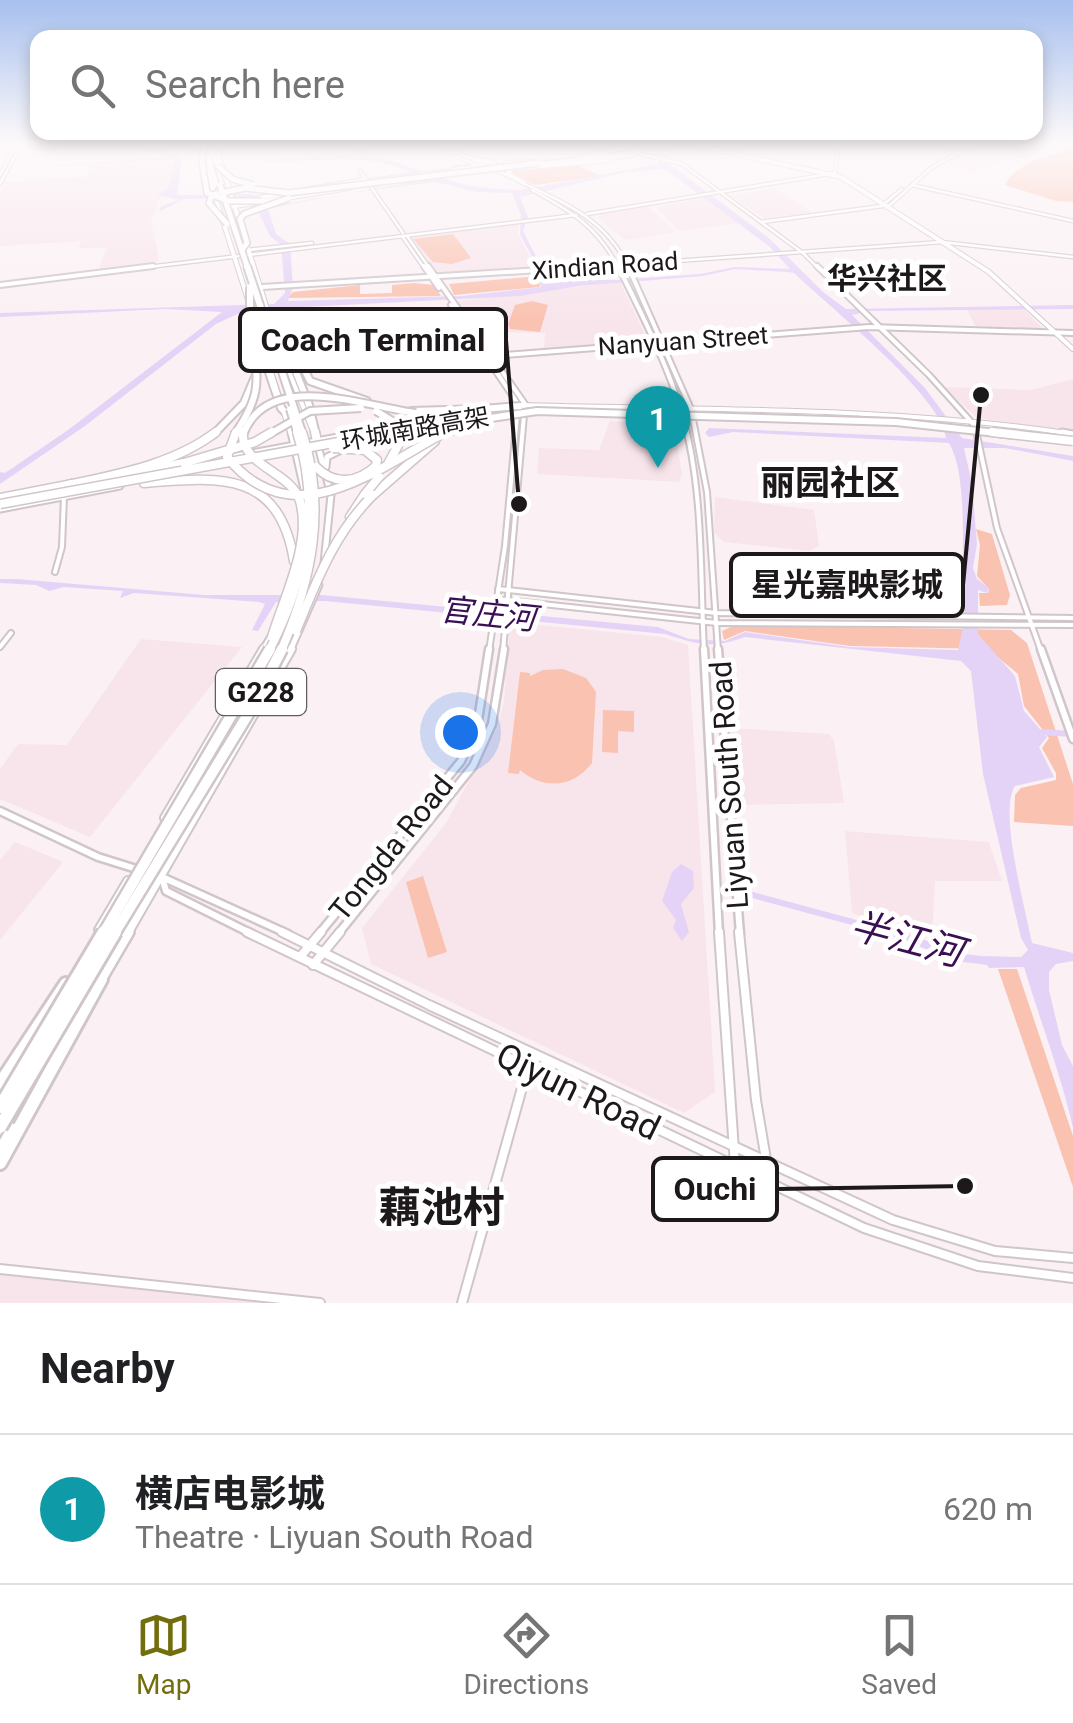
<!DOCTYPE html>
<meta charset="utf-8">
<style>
body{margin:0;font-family:Roboto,"Noto Sans SC",sans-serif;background:#f2f2f2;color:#202124}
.you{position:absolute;left:460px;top:732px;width:35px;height:35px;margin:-25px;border:8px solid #fff;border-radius:50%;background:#1a73e8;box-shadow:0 0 0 15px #1a73e833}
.badge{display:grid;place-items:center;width:65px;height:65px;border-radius:50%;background:#726e0d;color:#fff;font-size:32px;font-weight:700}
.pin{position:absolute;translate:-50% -82px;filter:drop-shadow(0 2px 5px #0008)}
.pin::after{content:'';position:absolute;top:52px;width:35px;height:30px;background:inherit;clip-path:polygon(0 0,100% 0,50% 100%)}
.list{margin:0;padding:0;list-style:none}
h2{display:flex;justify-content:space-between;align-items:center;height:130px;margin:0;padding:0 40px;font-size:42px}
h2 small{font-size:32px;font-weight:400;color:#757577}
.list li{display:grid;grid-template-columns:65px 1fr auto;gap:30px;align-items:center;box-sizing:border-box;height:150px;padding:0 40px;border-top:2px solid #e0e0e0}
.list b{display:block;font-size:38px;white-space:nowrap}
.list p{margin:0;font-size:32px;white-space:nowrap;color:#757577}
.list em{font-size:32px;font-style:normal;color:#757577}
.icon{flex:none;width:55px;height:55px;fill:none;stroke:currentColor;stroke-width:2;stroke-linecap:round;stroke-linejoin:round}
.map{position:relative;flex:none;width:1073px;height:1303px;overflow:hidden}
.search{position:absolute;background:#fff;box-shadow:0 5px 15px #0003;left:30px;right:30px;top:30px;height:110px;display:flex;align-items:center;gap:25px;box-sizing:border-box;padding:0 35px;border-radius:20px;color:#757577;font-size:38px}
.sheet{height:280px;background:#fff}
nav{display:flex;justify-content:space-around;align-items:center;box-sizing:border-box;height:140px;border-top:2px solid #e0e0e0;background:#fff;font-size:28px;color:#757577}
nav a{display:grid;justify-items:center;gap:5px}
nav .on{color:#726e0d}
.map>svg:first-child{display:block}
.built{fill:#f8e5ec}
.green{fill:#fac2b0}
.water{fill:#e5d3f7;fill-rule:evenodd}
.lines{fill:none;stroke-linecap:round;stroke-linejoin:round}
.canal-far1{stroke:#e5d3f7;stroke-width:6}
.canal{stroke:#e5d3f7;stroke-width:8}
.highway-tunnel{stroke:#dad1d3;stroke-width:5;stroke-dasharray:5 2.5;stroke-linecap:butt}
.secondary-far3-casing{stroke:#d0c6ca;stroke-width:5}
.secondary-far2-casing{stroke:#d0c6ca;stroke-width:8}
.secondary-far1-casing{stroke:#d0c6ca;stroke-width:11}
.secondary-casing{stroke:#d0c6ca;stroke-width:12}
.primary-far3-casing{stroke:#d0c6ca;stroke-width:6}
.primary-far2-casing{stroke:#d0c6ca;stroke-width:9}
.primary-far1-casing{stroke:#d0c6ca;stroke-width:12}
.primary-casing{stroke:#d0c6ca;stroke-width:14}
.highway-far3-casing{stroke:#d0c6ca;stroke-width:8}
.highway-far2-casing{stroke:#d0c6ca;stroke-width:10}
.highway-far1-casing{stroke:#d0c6ca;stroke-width:11}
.highway-casing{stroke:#d0c6ca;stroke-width:18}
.secondary-far3{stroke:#fff;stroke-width:2.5}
.secondary-far2{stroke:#fff;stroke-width:4}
.secondary-far1{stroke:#fff;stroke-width:6}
.secondary{stroke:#fff;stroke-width:8}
.primary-far3{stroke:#fff;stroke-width:4}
.primary-far2{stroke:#fff;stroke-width:5}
.primary-far1{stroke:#fff;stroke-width:8}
.primary{stroke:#fff;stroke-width:9}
.highway-far3{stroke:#fff;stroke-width:5}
.highway-far2{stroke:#fff;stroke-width:6}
.highway-far1{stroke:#fff;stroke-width:8}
.highway{stroke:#fff;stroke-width:12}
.highway-bridge-far4-casing{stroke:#d0c6ca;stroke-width:8;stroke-linecap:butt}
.highway-bridge-far3-casing{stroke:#d0c6ca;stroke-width:10;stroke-linecap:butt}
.highway-bridge-far2-casing{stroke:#d0c6ca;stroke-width:11;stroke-linecap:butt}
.highway-bridge-far1-casing{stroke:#d0c6ca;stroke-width:15;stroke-linecap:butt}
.highway-bridge-casing{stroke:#d0c6ca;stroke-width:18;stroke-linecap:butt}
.highway-bridge-far4{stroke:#fff;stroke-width:5}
.highway-bridge-far3{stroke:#fff;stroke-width:6}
.highway-bridge-far2{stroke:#fff;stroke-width:8}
.highway-bridge-far1{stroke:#fff;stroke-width:10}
.highway-bridge{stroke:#fff;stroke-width:12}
.labels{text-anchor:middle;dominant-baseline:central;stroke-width:10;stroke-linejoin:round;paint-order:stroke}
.far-street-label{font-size:25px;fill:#1d191b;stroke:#fff}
.shield{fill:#fff;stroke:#615e5f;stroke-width:2.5}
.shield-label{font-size:28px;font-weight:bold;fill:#1d191b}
.far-quarter-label{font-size:30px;font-weight:bold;fill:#1d191b;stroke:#fff}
.street-label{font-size:30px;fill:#1d191b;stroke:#fff}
.water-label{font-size:32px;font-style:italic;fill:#3a0f54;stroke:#fff}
.quarter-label{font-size:35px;font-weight:bold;fill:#1d191b;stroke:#fff}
.near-street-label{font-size:35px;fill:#1d191b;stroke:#fff}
.near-water-label{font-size:38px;font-style:italic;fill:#3a0f54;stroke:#fff}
.near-quarter-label{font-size:42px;font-weight:bold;fill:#1d191b;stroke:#fff}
.leader{fill:none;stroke:#1d191b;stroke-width:4}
.callout-dot{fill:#1d191b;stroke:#fff;stroke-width:4}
.callout{fill:#fff;stroke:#1d191b;stroke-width:4}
.callout-label{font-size:32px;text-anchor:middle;font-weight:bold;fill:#1d191b}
</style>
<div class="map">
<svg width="1073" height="1303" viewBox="0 0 1073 1303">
<rect width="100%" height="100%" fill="#fbf1f4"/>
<g class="built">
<path d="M983,141l62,3 -6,2 11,5 -79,20 -24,-9z"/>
<path d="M176,159l-7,30 -8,7 -10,25 8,40 -60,7 8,-20h-28l2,-7 -81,5v-53l6,-11 79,-5 6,-12z"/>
<path d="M774,188l36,23v2l-46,5 -33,-22z"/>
<path d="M706,197l35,26 -62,8 -23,-24z"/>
<path d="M648,207l27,25 -50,8 -27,-22 3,-5z"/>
<path d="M518,224v10l18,34 -95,5 -7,-2 -23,-33z"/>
<path d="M620,282l27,56 -4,4 -99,7 1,-16 -48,-1 -15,7 -26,-38z"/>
<path d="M1024,309l19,20h-66l-10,-19z"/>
<path d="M1073,379v53l-96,-14 -33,-31 87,3z"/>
<path d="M610,421l60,2 5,7 7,44 -3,8 -142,-8 2,-26 60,2z"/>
<path d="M715,497l99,13 5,36 -9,5 -86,-9 -10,-9z"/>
<path d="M510,622l152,15 26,8 27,447 -31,21 -313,-149 -9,-36 84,-105 51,-94 7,-28z"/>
<path d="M141,639l101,8 -152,190 -90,-38v-30l18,-25 49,1z"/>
<path d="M730,728l99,6 5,7 10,62 -107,2z"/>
<path d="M845,831l144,11 13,39h-67l-3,58 -80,-26z"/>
<path d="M15,842l48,20 -63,78v-80z"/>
<path d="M0,1273l276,30h-276z"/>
</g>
<g class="green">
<path d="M1060,147l13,1v54l-17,-1 -51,-16c6,-15 37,-31 54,-31z"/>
<path d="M580,166l20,10 -65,9 -24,-13z"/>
<path d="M453,234l18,24 -19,6 -19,-2 -20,-23z"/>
<path d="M539,276l1,11 -86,8 -5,-11z"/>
<path d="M414,283l20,2 7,11 -154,2 6,-6 67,-7v9l32,-1v-8z"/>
<path d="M532,301l16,4 -8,27 -30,-3 -2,-5 7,-19z"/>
<path d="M976,529l16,5 18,61 -3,10 -27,1 -1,-13h9l1,-4 -12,-13 3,-31z"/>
<path d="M735,625l276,5 16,13 46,141v42l-59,-4 1,-27 6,-7 35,-8v-7l-14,-25 7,-10 -25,-32 -6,-32 -30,-25 -138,-3 -105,-15 -21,9 -2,-9z"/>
<path d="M563,669l23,9 10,14 -4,71c-19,25 -48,27 -72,7l-1,4 -11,-1 12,-101 10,1v3l13,-6z"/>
<path d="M603,710l31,1v21l-16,-1v22l-16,-1z"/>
<path d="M423,876l24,76 -19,6 -22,-76z"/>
<path d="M998,969h19l56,167v51z"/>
</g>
<g class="water">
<path d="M127,141l55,16 -5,38 73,-1 9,2 7,11 160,-27c-54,-33 -112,-15 -171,-19l102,-7 -25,-13 132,44 31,4 26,1 132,-25 5,-2 3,-16 21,-6 -11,6v18l99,74 53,53 23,17 227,-4v4l-204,2 -17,4 73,73 37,50 111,18v5l-68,-13h-41l8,36 5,60 -4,24 4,11 12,9 -2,5 -9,-3v44l37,42 9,35 23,26 -8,10 15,30 -39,9c-17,25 11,125 17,157l41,10v8l-17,3 -7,8v18l13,55 11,21v62c-12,-54 -33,-107 -49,-161l-35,1 -7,-12 39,1 7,-7 -7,-12 -38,-164 -12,-103 -10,-10 -216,-24c-33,12 -46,8 -80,-3l-340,-33 -49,1 -18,29 -6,-1 13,-26 -6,-2 -125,-9 -14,5 3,-7 -59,-4 -15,4 -13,-6 -36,-2v-4h17l187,16h118l336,32 31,12 36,2 20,-9 105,15 108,3 5,-23h4c-10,-49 5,-145 -18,-184l-216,-11 -24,5 -4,-4 4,-5 237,10c-4,-42 -118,-132 -152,-165l-6,-1 -53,-3 -32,7 -124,10 -59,10 -274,14 -30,14 -131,102 -85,58v-12l5,1 63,-43 154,-118 -57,-3 -165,8v-4l274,-9 11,-11 -4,-48 -11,-9 -19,-39 -67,2 -25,13 2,-6 19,-6 -24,-5 12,-6 8,-30 -147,9 138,-11zM665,169l105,78 20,22 -55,-2 -35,7 -82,6h-70l-25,-49 5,-14 -8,-20 107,-25zM436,182l40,10 36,1 9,22 -1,19 16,30 5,23 -80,9 -173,5 5,-14 -3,-43 -14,-10 -8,-25 68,-14z"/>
<path d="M681,864l12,7 1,17 -13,16 8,28 -7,9 -9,-13 3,-8 -14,-19 10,-29z"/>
</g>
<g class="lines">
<g class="canal-far1">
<path d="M1042,732l29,2"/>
<path d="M745,893l152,41"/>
</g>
<path class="canal" d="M890,932l74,26 24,3"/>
<path class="highway-tunnel" d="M637,149l21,-8"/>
<defs>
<g id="secondary-far3">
<path d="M432,141l79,36"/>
<path d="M929,141l29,12"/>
<path d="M445,151l35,16"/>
<path d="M637,153l45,11 121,89"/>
<path d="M360,171l43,62"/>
<path d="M835,173l4,-32"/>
<path d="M0,175l18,-34"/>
<path d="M521,182c45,22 87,38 108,87"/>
<path d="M0,184l23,-43"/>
<path d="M912,185l161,36"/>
<path d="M532,190c39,21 67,38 87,79"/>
<path d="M884,204l18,-15"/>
<path d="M587,214l248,-41"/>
<path d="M761,222l129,-17 41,-37 49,-27"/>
<path d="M402,236l23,33"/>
<path d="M407,236l23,33"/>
<path d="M248,250l64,-7"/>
<path d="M804,254l15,15"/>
<path d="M132,269l444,-54"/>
<path d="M563,269l379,-27 131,15"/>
</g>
<g id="secondary-far2">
<path d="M424,266l15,22"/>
<path d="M428,266l97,138 -22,247"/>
<path d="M618,266c24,49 49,97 64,148 22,75 18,160 22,237"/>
<path d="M628,266l63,143 16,83 11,159"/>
<path d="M817,266l112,109 46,51 22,102 44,123"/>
<path d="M0,285l153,-19"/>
<path d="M262,287l343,-21"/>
<path d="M451,305l67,99 -13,142 -16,105"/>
<path d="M492,356l377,-29 204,6"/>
<path d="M55,572l7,-25 2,-51"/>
<path d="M498,589l219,24 356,5"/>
<path d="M496,599l221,24 356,2"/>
<path d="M0,647l11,-14"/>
</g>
<g id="secondary-far1">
<path d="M704,649l15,285"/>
<path d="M718,649l22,285"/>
<path d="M1041,649l32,90"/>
<path d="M0,811l98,46 64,20 126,57"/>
<path d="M162,877l4,14 86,43"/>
<path d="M319,934l142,-173 16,-34 12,-78"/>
<path d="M338,934l135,-168 19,-42 12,-75"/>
</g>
<g id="secondary">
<path d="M247,932l617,296 114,38 95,12"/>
<path d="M282,932l147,73 464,215 102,31 78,7"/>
<path d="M719,932l16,233"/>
<path d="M739,932l17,168 14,83"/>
<path d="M300,957l21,-25"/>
<path d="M313,965l27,-33"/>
<path d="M0,1269l320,34"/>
<path d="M462,1303l65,-233"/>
</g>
<g id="primary-far3">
<path d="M202,141l-1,11 90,283"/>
<path d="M214,141l65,206 34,84"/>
<path d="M676,141l165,36 148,95 84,77"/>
<path d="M0,144l58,-3"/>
<path d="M470,158l24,5"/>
<path d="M579,158l72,-17"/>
<path d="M506,163l28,-1"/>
<path d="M475,168l32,-3"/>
<path d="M505,169l98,-8 62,-20"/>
<path d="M510,170l-2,4 16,9"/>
<path d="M361,182l97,-12"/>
<path d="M259,198l105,-18"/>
<path d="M228,207l121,-19"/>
<path d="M517,405c185,5 373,1 556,29"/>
<path d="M351,435l129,-24"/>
</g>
<g id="primary-far2">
<path d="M291,432l15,66"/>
<path d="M1062,432l11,2"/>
<path d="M317,442l14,53 -7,68"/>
<path d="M193,464l172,-32"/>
<path d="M326,467l1,-10 33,-16"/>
<path d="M114,478l37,-7"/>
<path d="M0,509l120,-23"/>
<path d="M262,651l10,-16"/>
<path d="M290,651l29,-66"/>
</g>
<g id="primary-far1">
<path d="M165,818l99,-169"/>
<path d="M99,930l29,-49"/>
<path d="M127,934l164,-285"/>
</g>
<g id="primary">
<path d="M101,980l28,-48"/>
<path d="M0,1149l12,-21"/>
</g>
<g id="highway-far3">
<path d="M1050,141l23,3"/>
<path d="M204,143l12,42"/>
<path d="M210,149l8,17"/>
<path d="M527,166l106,-12"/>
<path d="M454,170l27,-3"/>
</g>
<g id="highway-far2">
<path d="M250,316l31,92 8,8"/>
<path d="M277,327l14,16 19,38 57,20"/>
<path d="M288,352l21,53 7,30"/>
<path d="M411,411l72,-2"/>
<path d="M213,435l31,-32 11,-26"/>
</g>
<g id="highway-far1">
<path d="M315,432l2,9"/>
<path d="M147,470l37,-7"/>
<path d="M144,483c76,-6 135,-13 150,78"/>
<path d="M68,485c51,-11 106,-21 148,-53"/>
<path d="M373,495l62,-54"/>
<path d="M0,498l73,-14"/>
<path d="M350,517l15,-23"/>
</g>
<g id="highway">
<path d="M0,1084l66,-100"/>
<path d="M0,1163l101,-184"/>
</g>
</defs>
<use href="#secondary-far3" class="secondary-far3-casing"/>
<use href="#secondary-far2" class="secondary-far2-casing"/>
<use href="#secondary-far1" class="secondary-far1-casing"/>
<use href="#secondary" class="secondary-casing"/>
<use href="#primary-far3" class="primary-far3-casing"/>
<use href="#primary-far2" class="primary-far2-casing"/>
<use href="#primary-far1" class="primary-far1-casing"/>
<use href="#primary" class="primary-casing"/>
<use href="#highway-far3" class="highway-far3-casing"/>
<use href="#highway-far2" class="highway-far2-casing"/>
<use href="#highway-far1" class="highway-far1-casing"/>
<use href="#highway" class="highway-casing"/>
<use href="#secondary-far3" class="secondary-far3"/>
<use href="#secondary-far2" class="secondary-far2"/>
<use href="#secondary-far1" class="secondary-far1"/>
<use href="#secondary" class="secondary"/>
<use href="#primary-far3" class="primary-far3"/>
<use href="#primary-far2" class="primary-far2"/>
<use href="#primary-far1" class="primary-far1"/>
<use href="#primary" class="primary"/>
<use href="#highway-far3" class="highway-far3"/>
<use href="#highway-far2" class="highway-far2"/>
<use href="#highway-far1" class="highway-far1"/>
<use href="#highway" class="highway"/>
<defs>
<g id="highway-bridge-far4">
<path d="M204,143l-2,19 5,31 21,8h34"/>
<path d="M218,166l14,13 21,6"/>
<path d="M220,185l28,84"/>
<path d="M227,224l-18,-21 3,-8 33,-7 44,5 250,-30"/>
<path d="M242,250l5,-7 -7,-24 4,-5 45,-16"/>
</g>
<g id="highway-bridge-far3">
<path d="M247,266l56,169"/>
<path d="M250,287v29"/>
<path d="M272,319l16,33"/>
<path d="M290,409l8,26"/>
<path d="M483,409l37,-3"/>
<path d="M376,411l18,11 6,13"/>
<path d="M234,435c27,-38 25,-53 18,-97"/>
<path d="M243,435c24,-67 124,-28 173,-22"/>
<path d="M268,435l42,-24 51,-3"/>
<path d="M379,435l158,-24 359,11 119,13"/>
<path d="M441,435l29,-11"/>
</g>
<g id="highway-bridge-far2">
<path d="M236,432l-9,25c67,83 152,10 219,-25"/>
<path d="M243,432c-3,34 48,39 57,69 12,42 -16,96 -28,136"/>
<path d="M992,432l81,9"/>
<path d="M184,463l71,-21 17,-10"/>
<path d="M388,464l14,-26 -3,-6"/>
<path d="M316,467c19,19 41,16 60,-1l1,-6 -12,-10 -32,-2"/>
<path d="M365,494l14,-17"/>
<path d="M0,504l393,-72"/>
<path d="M296,631c21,-51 38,-97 77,-136"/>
<path d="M269,651c36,-71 53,-141 28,-219"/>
<path d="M281,651c31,-71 46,-144 21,-219"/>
</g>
<g id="highway-bridge-far1">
<path d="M103,934l167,-285"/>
<path d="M114,934l136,-223 32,-62"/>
</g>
<g id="highway-bridge">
<path d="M0,1107l104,-175"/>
<path d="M0,1127l115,-195"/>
</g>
</defs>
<use href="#highway-bridge-far4" class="highway-bridge-far4-casing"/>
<use href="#highway-bridge-far3" class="highway-bridge-far3-casing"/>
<use href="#highway-bridge-far2" class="highway-bridge-far2-casing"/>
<use href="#highway-bridge-far1" class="highway-bridge-far1-casing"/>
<use href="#highway-bridge" class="highway-bridge-casing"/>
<use href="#highway-bridge-far4" class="highway-bridge-far4"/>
<use href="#highway-bridge-far3" class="highway-bridge-far3"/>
<use href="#highway-bridge-far2" class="highway-bridge-far2"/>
<use href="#highway-bridge-far1" class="highway-bridge-far1"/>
<use href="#highway-bridge" class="highway-bridge"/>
</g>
<linearGradient id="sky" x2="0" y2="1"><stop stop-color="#a7c0ee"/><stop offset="0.44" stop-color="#fdf9fa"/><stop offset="1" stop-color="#fdf9fa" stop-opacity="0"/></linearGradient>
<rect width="1073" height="323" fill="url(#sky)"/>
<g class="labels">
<g class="far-street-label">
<text transform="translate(605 266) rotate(-4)">Xindian Road</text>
<text transform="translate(683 341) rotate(-4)">Nanyuan Street</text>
<text transform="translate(415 429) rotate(-10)">环城南路高架</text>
</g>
<rect class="shield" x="216" y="669" width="90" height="46" rx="8"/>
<g class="shield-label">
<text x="261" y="692">G228</text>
</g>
<g class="far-quarter-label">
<text x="887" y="278">华兴社区</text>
</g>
<g class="street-label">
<text transform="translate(729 785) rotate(-94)">Liyuan South Road</text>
<text transform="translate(391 848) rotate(-51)">Tongda Road</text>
</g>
<g class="water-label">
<text transform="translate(488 614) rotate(6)">官庄河</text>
</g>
<g class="quarter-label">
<text x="830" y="483">丽园社区</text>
</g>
<g class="near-street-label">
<text transform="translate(578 1092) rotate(26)">Qiyun Road</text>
</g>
<g class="near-water-label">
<text transform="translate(907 939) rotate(15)">半江河</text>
</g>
<g class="near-quarter-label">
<text x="442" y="1207">藕池村</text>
</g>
</g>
<path class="leader" d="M519 504L506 340M981 395L963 585M965 1186L777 1189"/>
<g class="callout-dot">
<circle cx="519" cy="504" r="10"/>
<circle cx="981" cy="395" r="10"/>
<circle cx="965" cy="1186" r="10"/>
</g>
<g class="callout">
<rect x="240" y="309" width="266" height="62" rx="10"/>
<rect x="731" y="554" width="232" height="62" rx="10"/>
<rect x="653" y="1158" width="124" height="62" rx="10"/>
</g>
<g class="callout-label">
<text x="373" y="351">Coach Terminal</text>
<text x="847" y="596">星光嘉映影城</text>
<text x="715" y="1200">Ouchi</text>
</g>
</svg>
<div class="you"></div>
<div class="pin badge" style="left:658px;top:468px;background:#0f9aa8">1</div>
<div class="search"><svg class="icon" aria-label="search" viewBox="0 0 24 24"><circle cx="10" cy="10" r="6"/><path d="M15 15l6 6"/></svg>Search here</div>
</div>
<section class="sheet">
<h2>Nearby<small></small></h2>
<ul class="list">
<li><span class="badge" style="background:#0f9aa8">1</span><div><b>横店电影城</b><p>Theatre · Liyuan South Road</p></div><em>620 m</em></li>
</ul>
</section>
<nav>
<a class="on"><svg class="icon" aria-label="map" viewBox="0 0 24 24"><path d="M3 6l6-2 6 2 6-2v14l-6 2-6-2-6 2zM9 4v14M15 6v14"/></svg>Map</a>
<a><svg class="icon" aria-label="directions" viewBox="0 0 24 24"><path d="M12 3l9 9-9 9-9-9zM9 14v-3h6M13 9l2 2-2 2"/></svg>Directions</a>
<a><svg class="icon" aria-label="saved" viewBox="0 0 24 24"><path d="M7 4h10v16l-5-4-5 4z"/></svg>Saved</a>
</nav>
